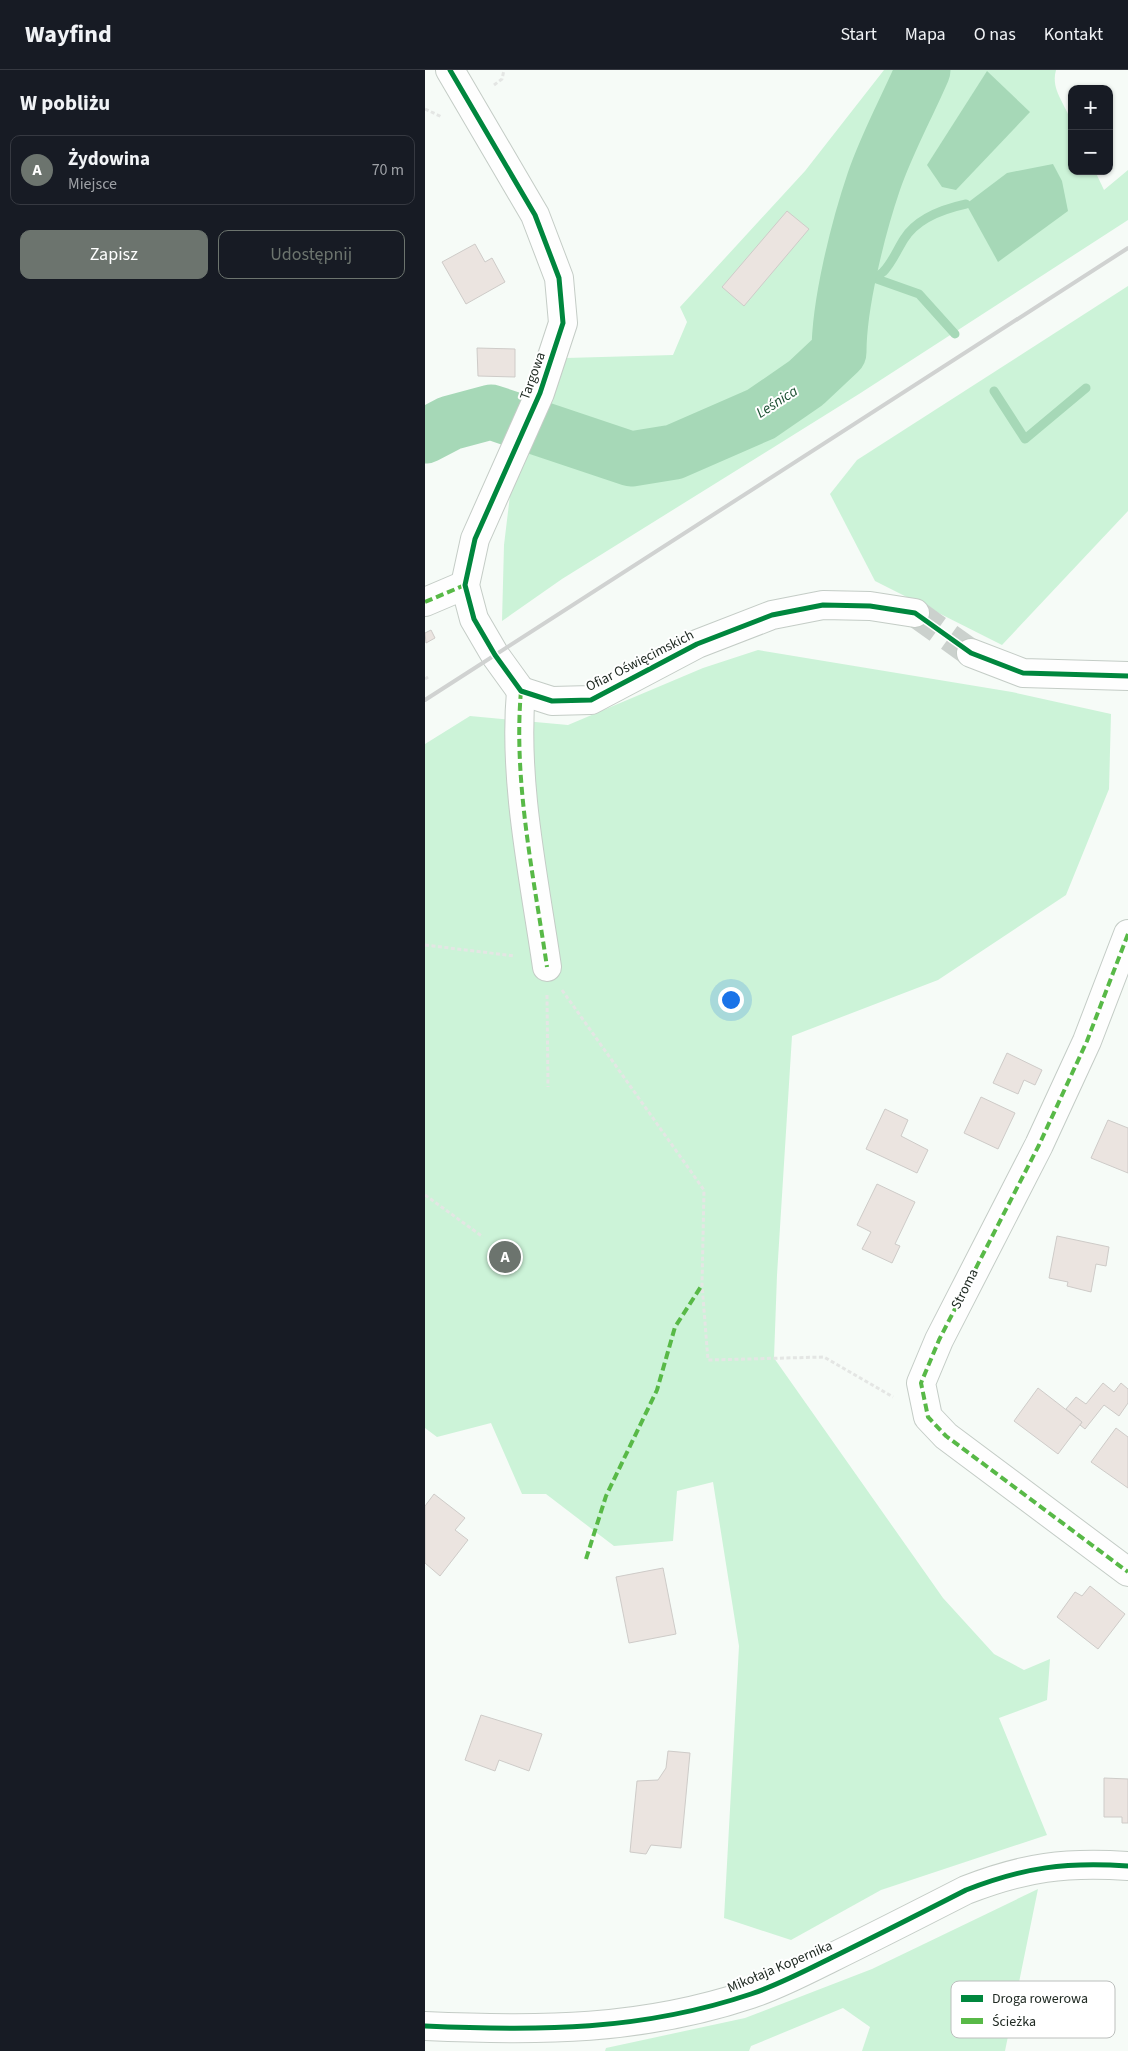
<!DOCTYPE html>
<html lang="pl">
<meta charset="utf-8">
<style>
body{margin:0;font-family:"Source Sans 3",sans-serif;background:#242831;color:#f1f3f6}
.controls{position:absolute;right:15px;top:15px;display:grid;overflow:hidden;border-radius:10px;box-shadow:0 1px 4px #0004}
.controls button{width:45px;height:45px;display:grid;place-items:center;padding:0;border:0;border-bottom:1px solid #363941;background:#171b24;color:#f1f3f6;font:25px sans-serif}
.you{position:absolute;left:305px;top:929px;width:18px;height:18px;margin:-12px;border:4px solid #fff;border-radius:50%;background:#1a73e8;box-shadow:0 0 0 8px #1a73e833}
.badge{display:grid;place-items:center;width:32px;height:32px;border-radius:50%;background:#6c746e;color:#fff;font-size:16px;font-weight:700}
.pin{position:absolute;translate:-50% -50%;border:2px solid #fff;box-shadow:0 1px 5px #0006}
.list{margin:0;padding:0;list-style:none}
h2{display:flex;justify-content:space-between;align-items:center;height:65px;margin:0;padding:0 20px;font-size:21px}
h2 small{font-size:16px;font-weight:400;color:#9ea1a6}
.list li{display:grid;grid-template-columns:32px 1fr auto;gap:15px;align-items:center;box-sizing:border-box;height:70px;margin:0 10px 10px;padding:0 10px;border:1px solid #363941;border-radius:10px}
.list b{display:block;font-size:19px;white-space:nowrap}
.list p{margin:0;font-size:16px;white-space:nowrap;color:#9ea1a6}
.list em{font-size:16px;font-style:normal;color:#9ea1a6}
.actions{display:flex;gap:10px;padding:15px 20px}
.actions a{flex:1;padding:11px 0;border:1px solid #6c746e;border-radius:10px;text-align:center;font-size:18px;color:#6c746e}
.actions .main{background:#6c746e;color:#fff}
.map{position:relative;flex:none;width:703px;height:1981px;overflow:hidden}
header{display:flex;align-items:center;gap:30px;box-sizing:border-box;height:70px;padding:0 25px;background:#171b24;border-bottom:1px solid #363941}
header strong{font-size:24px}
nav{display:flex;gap:28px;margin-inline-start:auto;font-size:18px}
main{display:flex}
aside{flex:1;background:#171b24}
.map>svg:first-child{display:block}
.green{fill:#ccf3d8}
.water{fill:#a6d8b7}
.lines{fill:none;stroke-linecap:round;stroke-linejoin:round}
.stream{stroke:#a6d8b7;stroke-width:9}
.river{stroke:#a6d8b7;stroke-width:55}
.building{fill:#ebe4e0;stroke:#cecbc8}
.street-tunnel{stroke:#cbd1cd;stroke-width:28;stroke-dasharray:28 14;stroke-linecap:butt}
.street-casing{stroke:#c4ccc6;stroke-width:30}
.secondary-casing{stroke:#c4ccc6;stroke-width:30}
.path{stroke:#e4e6e4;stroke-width:3;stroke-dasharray:4 2.5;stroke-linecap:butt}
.street{stroke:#fefefe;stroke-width:28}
.secondary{stroke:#fefefe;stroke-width:28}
.rail{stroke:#d0d2d1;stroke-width:4}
.quiet{stroke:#58b947;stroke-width:4;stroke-dasharray:8 4;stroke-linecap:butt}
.cycleway-casing{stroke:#fff;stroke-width:8}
.cycleway{stroke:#00873e;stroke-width:5}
.labels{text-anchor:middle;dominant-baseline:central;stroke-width:4;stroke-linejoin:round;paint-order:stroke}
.street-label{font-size:14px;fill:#212b24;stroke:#fff}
.water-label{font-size:15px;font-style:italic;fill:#184c2e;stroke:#fff}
.key{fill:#fff;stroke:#bcbfbd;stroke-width:1}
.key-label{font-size:14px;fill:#212b24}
</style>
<header>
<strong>Wayfind</strong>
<nav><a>Start</a><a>Mapa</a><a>O nas</a><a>Kontakt</a></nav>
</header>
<main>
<aside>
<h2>W pobliżu<small></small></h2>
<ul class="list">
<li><span class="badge">A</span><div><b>Żydowina</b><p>Miejsce</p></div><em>70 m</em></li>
</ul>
<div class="actions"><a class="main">Zapisz</a><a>Udostępnij</a></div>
</aside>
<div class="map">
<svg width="703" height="1981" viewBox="0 0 703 1981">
<rect width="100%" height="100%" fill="#f6fbf7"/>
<g class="green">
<path d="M459,0h172c-6,21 11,35 16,55 3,13 0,32 0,46h23l9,19 24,-20v50l-269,174 -297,185 -60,42 2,-76 7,-58 23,-43 32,-86 107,-3 14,-33 -7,-15 125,-136z"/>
<path d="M703,216v225l-126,134 -127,-64 -45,-87 27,-34z"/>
<path d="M333,580l254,42 99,22 -2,75 -43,106 -128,85 -146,56 -15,239 -3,83 169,240 51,56 30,16 26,-11 -3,41 -48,18 48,117 -166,55 -90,50 -67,-22 15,-272 -26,-164 -36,9 -4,50 -59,5 -68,-52h-24l-31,-71 -54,14 -12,-9v-684l45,-28 98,9 135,-57z"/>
<path d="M613,1819l-33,162h-143l8,-24 -27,-19 -92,38 -2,5h-144l1,-3 139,-30 127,-49z"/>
</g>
<g class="water">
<path d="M562,1l43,41 -74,78 -14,-3 -15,-22z"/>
<path d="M628,94l9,17 6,30 -70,51 -32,-58 41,-31z"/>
</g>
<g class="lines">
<g class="stream">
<path d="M449,208l45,16 36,40"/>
<path d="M423,217c12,-4 25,-6 35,-15 9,-9 14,-22 21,-33 13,-21 39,-30 62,-35"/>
<path d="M569,321l31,48 61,-51"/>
</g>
<path class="river" d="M0,366l25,-13 41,-11 140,47 43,-7 87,-38 45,-31 33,-31c0,-48 19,-124 35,-171 13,-38 33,-74 49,-111"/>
</g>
<g class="building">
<path d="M362,141l22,18 -65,77 -22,-19z"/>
<path d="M50,174l10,18 7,-4 13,24 -39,22 -24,-42z"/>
<path d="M52,278l38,1v28l-37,-1z"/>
<path d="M6,560l4,8 -9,5 -1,-10z"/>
<path d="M582,983l35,17 -7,15 -11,-5 -6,14 -25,-11z"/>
<path d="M556,1027l34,16 -17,36 -34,-16z"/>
<path d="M460,1039l23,11 -7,16 27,14 -11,23 -51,-24z"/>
<path d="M683,1050l20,8v45l-37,-15z"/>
<path d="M452,1114l38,18 -20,42 5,2 -8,17 -30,-14 9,-17 -14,-7z"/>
<path d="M632,1166l52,11 -3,19 -10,-2 -5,28 -24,-6 1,-4 -19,-4z"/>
<path d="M678,1313l11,9 7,-9 7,6v14l-9,13 -15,-11 -19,24 -5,-4 2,-3 -16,-13 10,-12 10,7z"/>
<path d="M613,1318l44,34 -24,32 -44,-33z"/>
<path d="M691,1358l12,9v51l-37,-26z"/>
<path d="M9,1424l31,24 -10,12 13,10 -28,36 -15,-13v-57z"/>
<path d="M238,1498l13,66 -47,9 -13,-66z"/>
<path d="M665,1516l35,28 -27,35 -41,-32 18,-25 7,4z"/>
<path d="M56,1645l61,19 -13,37 -30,-11 -4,11 -30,-11z"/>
<path d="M243,1681l22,2 -9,95 -30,-3 -5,9 -16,-2 7,-71 21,-1 8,-12z"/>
<path d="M679,1708l24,1v44h-6v-6h-18z"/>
</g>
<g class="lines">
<path class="street-tunnel" d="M490,543l56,40"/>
<defs>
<g id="street">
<path d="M25,0l85,145 24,63 4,45 -23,70 -65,146 -10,46 9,34 21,36 26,36"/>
<path d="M0,532l40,-17"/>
<path d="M546,583l52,20 105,3"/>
<path d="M96,621l31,10 39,-1 106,-56 75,-29 51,-10 47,1 45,7"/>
<path d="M96,621c-8,90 13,187 26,276"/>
<path d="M703,864l-41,107 -48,104 -100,195 -18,43 7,34 18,19 182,136"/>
</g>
<path id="secondary" d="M0,1956c114,5 216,5 326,-32 27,-9 54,-23 80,-36 45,-22 90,-45 135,-68 59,-23 99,-28 162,-24"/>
</defs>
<use href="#street" class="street-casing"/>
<use href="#secondary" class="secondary-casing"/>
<g class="path">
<path d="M69,15l8,-6 2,-9"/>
<path d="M0,39l17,8"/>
<path d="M0,609l3,-2"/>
<path d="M0,875l90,11"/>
<path d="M137,920l142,200 -2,95 6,75 116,-3 69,40"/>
<path d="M122,925l1,92"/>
<path d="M0,1125l58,42"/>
</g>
<use href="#street" class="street"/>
<use href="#secondary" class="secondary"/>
<path class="rail" d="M0,630l703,-452"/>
<g class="quiet">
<path d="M0,532l40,-17"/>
<path d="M96,621c-8,90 13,187 26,276"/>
<path d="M703,864l-41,107 -48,104 -100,195 -18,43 7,34 18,19 182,136"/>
<path d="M161,1489l20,-63 51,-106 18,-63 27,-42"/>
</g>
<defs>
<g id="cycleway">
<path d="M25,0l85,145 24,63 4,45 -23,70 -65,146 -10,46 9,34 21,36 26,36 31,10 39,-1 106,-56 75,-29 51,-10 47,1 45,7 56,40 52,20 105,3"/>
<path d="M0,1956c114,5 216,5 326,-32 27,-9 54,-23 80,-36 45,-22 90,-45 135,-68 59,-23 99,-28 162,-24"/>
</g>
</defs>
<use href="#cycleway" class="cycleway-casing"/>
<use href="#cycleway" class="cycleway"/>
</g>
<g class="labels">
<g class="street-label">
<text transform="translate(108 306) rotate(-70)">Targowa</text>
<text transform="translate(215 591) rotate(-27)">Ofiar Oświęcimskich</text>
<text transform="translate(540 1219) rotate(-63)">Stroma</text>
<text transform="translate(355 1897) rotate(-23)">Mikołaja Kopernika</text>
</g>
<g class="water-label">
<text transform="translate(352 332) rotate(-33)">Leśnica</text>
</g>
</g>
<rect x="526" y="1911" width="164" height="57" rx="8" class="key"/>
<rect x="536" y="1925" width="22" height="7" fill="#00873e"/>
<rect x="536" y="1948" width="22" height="6" fill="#58b947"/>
<g class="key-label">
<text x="567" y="1933">Droga rowerowa</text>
<text x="567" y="1956">Ścieżka</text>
</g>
</svg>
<div class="controls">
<button>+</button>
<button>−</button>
</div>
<div class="you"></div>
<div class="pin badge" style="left:80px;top:1187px">A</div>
</div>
</main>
